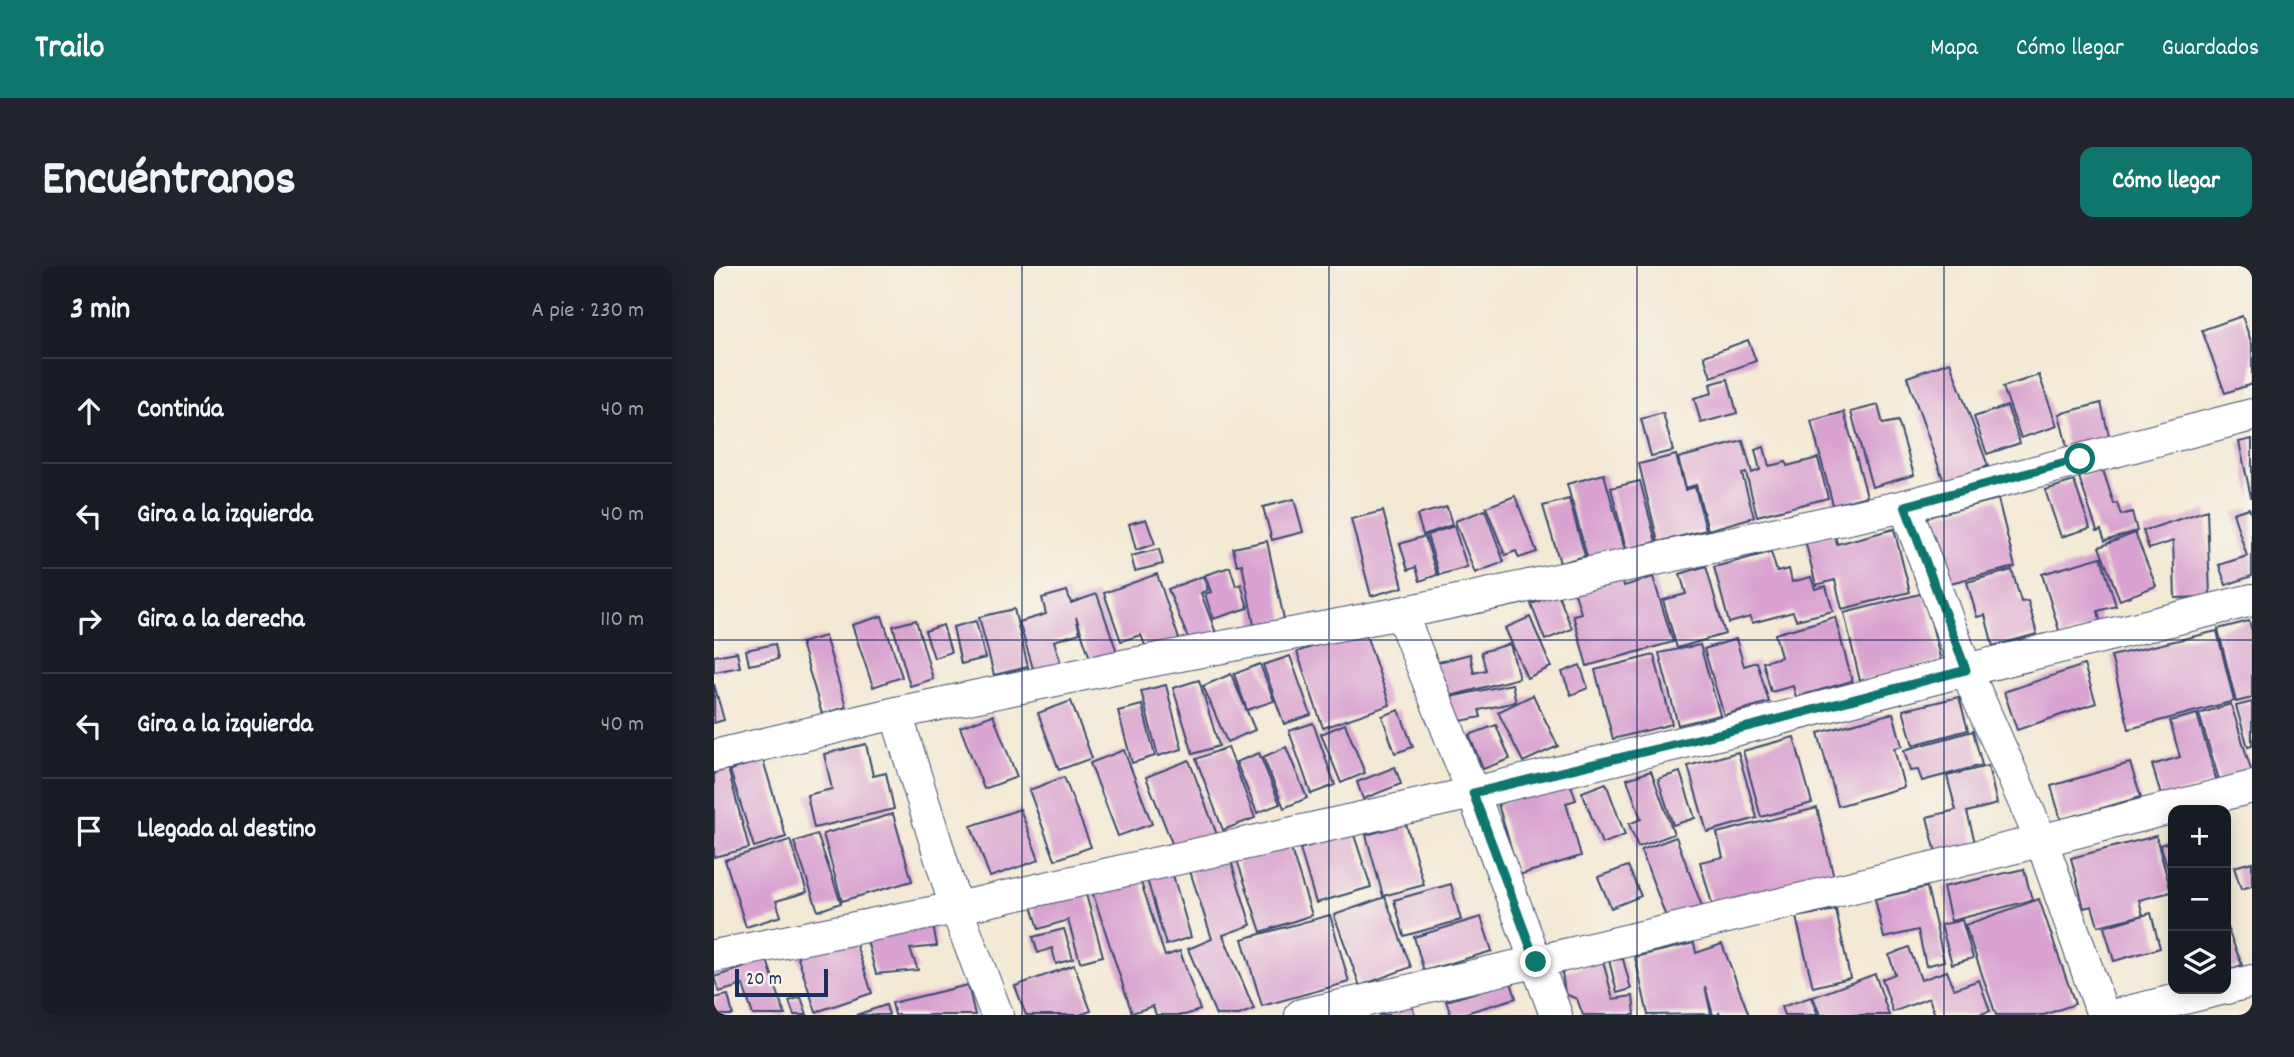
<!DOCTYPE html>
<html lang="es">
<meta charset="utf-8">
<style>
body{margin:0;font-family:Dekko,sans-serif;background:#20242c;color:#f1f3f6}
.controls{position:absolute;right:21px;bottom:21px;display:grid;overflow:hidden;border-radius:14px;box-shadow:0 4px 18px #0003}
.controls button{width:63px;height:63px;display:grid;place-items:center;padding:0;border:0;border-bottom:2px solid #363941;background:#171b24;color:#f1f3f6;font:35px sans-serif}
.scale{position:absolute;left:21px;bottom:18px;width:93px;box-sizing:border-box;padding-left:7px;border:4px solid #1b2f5e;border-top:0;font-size:19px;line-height:24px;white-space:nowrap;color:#1b2f5e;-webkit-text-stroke:5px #f7f3e8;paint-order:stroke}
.stop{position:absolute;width:21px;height:21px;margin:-16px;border:5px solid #0f766e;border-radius:50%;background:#fff}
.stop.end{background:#0f766e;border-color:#fff;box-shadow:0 2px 7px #0008}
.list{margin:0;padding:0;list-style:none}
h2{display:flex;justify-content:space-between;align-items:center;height:91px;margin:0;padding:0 28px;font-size:30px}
h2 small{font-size:23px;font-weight:400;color:#9ea1a6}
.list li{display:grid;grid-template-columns:46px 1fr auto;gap:21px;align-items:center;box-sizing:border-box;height:105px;padding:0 28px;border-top:2px solid #363941}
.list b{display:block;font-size:26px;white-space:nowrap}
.list em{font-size:23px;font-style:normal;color:#9ea1a6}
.icon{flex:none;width:38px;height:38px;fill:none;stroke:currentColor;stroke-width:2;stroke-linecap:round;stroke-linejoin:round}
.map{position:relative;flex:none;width:1538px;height:749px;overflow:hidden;border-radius:14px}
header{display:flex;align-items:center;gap:42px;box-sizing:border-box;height:98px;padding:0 35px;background:#0f766e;color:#fff}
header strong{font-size:33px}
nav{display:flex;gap:38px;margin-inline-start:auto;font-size:24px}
.intro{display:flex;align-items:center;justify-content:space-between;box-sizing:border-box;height:168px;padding:0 42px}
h1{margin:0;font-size:49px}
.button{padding:18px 32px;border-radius:14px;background:#0f766e;color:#fff;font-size:24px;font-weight:700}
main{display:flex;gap:42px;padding:0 42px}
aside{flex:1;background:#171b24;border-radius:14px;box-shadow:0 4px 18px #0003}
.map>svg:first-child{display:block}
.building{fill:#d9a2d0}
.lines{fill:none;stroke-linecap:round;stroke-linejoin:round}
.minor-casing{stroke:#3b4b70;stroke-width:34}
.minor{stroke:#fff;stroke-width:32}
.route{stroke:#0f766e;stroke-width:9}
.grid{fill:none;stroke:#1b2f5e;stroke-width:2;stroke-opacity:0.55}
</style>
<header>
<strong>Trailo</strong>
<nav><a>Mapa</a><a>Cómo llegar</a><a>Guardados</a></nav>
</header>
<div class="intro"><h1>Encuéntranos</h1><a class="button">Cómo llegar</a></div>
<main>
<aside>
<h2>3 min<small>A pie · 230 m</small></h2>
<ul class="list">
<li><svg class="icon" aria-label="ahead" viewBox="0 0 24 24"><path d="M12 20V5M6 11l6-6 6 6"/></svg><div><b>Continúa</b></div><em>40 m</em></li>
<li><svg class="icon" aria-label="left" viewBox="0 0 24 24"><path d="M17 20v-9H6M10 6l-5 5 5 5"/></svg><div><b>Gira a la izquierda</b></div><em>40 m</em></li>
<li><svg class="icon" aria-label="right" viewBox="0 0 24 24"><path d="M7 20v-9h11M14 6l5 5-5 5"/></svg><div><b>Gira a la derecha</b></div><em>110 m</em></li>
<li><svg class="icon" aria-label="left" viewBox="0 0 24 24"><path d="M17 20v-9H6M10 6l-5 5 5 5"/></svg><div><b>Gira a la izquierda</b></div><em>40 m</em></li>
<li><svg class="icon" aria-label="arrive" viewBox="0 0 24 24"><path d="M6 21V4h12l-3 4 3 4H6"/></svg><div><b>Llegada al destino</b></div></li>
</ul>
</aside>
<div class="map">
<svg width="1538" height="749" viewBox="0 0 1538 749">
<rect width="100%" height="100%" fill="#f7f3e8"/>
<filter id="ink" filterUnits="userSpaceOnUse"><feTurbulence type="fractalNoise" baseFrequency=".0143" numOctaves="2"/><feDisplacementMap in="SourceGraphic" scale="14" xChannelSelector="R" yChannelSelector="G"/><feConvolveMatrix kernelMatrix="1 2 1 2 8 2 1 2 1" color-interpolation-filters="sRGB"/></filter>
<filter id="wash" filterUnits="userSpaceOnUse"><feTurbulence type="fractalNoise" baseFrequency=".00686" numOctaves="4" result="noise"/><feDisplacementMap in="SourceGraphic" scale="28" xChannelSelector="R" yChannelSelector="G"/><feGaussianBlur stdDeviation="1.57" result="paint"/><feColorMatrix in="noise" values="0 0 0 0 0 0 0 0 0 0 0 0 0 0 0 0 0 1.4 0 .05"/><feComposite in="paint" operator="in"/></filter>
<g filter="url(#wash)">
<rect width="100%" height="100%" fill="#f3e9d4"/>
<g id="blocks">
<g class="building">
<path d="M1528,50l10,28v40l-27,9 -23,-63z"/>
<path d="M1034,74l8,21 -45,16 -7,-21z"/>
<path d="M1236,96l38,104 -44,16 -37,-105z"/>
<path d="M1325,109l18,51 -36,12 -18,-51z"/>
<path d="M1014,113l9,34 -36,10 -7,-25 18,-5 -2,-9z"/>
<path d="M1387,137l10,41 -42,11 -10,-41z"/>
<path d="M1164,139l5,19 15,-3 16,54 -42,12 -21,-75z"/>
<path d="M1293,140l13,37 -33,11 -13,-37z"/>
<path d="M1130,146l23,84 -34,9 -22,-84z"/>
<path d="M949,147l10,38 -22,5 -10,-37z"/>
<path d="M1538,173v58h-1l-12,-55z"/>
<path d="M1029,175l9,32 8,-3 -5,-20 9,-3 5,19 17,-4 1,4 31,-8 10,40 -71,18 -11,-43 -4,1 12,43 -46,13 -12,-45 -10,3 -8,-30z"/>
<path d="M962,189l9,35 10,-3 11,43 -48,12 -19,-78z"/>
<path d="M1389,204l11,34 3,-1 4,12 11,-3 5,19 -32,10 -4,-11 -4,1 -18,-54z"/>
<path d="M890,208l21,76 -37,10 -21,-76z"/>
<path d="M926,215l16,61 -30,7 -15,-61z"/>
<path d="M1360,215l16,47 -29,9 -16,-47z"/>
<path d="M801,230l22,56 -18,6 -3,-7 -11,4 -19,-48z"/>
<path d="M580,233l9,33 -31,8 -9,-33z"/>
<path d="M855,233l16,57 -25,7 -17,-57z"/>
<path d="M1284,233l17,68 -69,17 -22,-66z"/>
<path d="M733,241l5,18 -29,10 -6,-20z"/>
<path d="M1535,242l3,7v61l-26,9 -7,-20 28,-9 -14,-43z"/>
<path d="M771,244l19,52 -29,11 -20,-52z"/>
<path d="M1493,244l3,87 -35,1 -2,-57 -24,8 -6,-18z"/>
<path d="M669,245l20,76 -32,9 -20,-77z"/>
<path d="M432,253l9,25 -19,6 -7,-26z"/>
<path d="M740,260l13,41 -28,8 -12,-40z"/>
<path d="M1180,263l16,63 -68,17 -7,-29 -19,5 -11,-45 29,-7 3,11z"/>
<path d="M1421,267l21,53 -36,14 -21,-53z"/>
<path d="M711,270l12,39 -17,6 -4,-14 -8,3 -8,-26z"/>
<path d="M553,275l17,78 -30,6 -12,-61 -5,1 -4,-17z"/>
<path d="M445,283l4,15 -28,7 -4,-15z"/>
<path d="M1057,286l6,20 12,-3 3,13 19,-5 4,12 11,-3 7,25 -37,9 -3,-8 -41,11 -2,-6 -21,6 -15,-56z"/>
<path d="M1387,291l15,49 -18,5 3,14 -40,12 -19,-63z"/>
<path d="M992,300l19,68 -48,14 -14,-48 23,-6 -6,-20z"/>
<path d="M516,301l6,19 5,-2 7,24 -35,11 -8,-25 6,-2 -6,-17z"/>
<path d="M1298,304l9,32 7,-1 9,33 -44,12 -8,-31 -8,2 -10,-35z"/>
<path d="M443,308l22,65 -32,11 -6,-15 -20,6 -17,-48z"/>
<path d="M489,310l5,14 -7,3 15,40 -26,10 -22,-54z"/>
<path d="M908,311l2,9 29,-9 20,65 -86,24 -14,-51 8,-2 -7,-23z"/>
<path d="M353,325l4,12 26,-9 21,61 -26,9 -16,-47 4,16 -26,8 8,26 -27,8 -16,-53 27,-8 -4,-16z"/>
<path d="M1210,327l17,68 -81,20 -16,-68z"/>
<path d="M844,328l14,35 -27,11 -14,-36z"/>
<path d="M300,343l14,58 -34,8 -15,-58z"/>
<path d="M168,350l20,61 -29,10 -21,-62z"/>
<path d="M816,351l21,50 -24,11 -22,-50z"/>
<path d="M1121,351l17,64 -56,16 -3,-11 -22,6 -8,-30 18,-5 -6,-23z"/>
<path d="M202,354l17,59 -23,7 -17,-60z"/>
<path d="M262,355l9,37 -24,6 -8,-37z"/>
<path d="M1535,355l3,10v67l-16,4 -18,-73z"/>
<path d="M229,359l8,27 -17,6 -9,-27z"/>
<path d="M650,363l26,76 -67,23 -26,-76z"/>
<path d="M1503,365l17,70 -105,28 -18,-73z"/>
<path d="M111,370l21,71 -24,7 -21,-71z"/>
<path d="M1022,373l8,27 13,-4 12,40 -45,13 -20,-66z"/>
<path d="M61,378l3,15 -29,6 -3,-15z"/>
<path d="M796,378l9,34 -80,21 -8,-35 39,-10 4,19 12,-3 -5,-18z"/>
<path d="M986,379l20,70 -42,10 -19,-72z"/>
<path d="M23,386l3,15 -26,5v-16z"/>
<path d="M940,389l18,69 -59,15 -18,-69z"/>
<path d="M576,390l21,59 -27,9 -21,-59z"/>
<path d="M546,398l14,37 -27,9 -13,-36z"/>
<path d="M866,399l8,23 -17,7 -9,-23z"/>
<path d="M1370,399l12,38 -79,27 -13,-38z"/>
<path d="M517,408l24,56 -28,12 -24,-56z"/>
<path d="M485,414l20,66 -26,8 -20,-66z"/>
<path d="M0,418l10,36 -10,3z"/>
<path d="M798,418l4,18 -37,8 2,7 -30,6 -6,-25z"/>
<path d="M452,419l16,64 -24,7 -17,-65z"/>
<path d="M819,429l25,51 -35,16 -25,-50z"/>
<path d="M1245,431l9,33 -55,15 -10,-35z"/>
<path d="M357,435l21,57 -33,12 -21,-57z"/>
<path d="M1538,436v44l-4,1 -12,-41z"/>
<path d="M1517,438l21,69 -32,10 -21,-69z"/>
<path d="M428,439l13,51 -23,7 -14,-52z"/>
<path d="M685,444l14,37 -18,6 -13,-37z"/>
<path d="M1179,447l9,33 -8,2 10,39 -66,19 -20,-73z"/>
<path d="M1483,448l20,68 -55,16 -10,-33 28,-8 -10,-36z"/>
<path d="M279,449l24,62 -33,12 -24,-62z"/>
<path d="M599,457l22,62 -24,9 -22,-63z"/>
<path d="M631,458l20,49 -24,10 -20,-49z"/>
<path d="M782,459l14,34 -27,10 -14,-34z"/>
<path d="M1259,465l9,34 -60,16 -4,-11 -8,1 -6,-21z"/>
<path d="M1080,471l18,66 -51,14 -18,-66z"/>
<path d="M152,478l7,32 13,-3 8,36 -80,19 -7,-33 25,-6 -8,-35z"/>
<path d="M514,481l27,71 -32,12 -27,-71z"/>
<path d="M572,481l21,51 -23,10 -21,-51z"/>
<path d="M410,484l28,74 -34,12 -28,-73z"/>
<path d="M1024,486l19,66 -50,14 -19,-66z"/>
<path d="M545,487l21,51 -23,9 -21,-51z"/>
<path d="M49,494l23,77 -32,10 -24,-77z"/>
<path d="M475,494l28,75 -42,16 -29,-74z"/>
<path d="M1416,497l11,34 -80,23 -10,-34z"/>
<path d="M1274,500l9,38 -30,8 9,34 -39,11 -10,-40 29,-7 -9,-34z"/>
<path d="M681,501l6,17 -38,15 -6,-17z"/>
<path d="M14,503l21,79 -35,9v-84z"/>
<path d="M937,505l23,63 -36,13 -9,-23 12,-5 -14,-40z"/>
<path d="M966,506l15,46 -22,7 -15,-46z"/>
<path d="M350,511l27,70 -36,13 -26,-70z"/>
<path d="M856,516l6,18 -10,3 15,53 -62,19 -21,-71z"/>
<path d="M892,517l19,52 -23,9 -20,-52z"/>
<path d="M1103,542l17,70 -121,29 -13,-45 23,-5 -6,-24z"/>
<path d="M306,543l19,51 -49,17 -19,-51z"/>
<path d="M179,548l19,67 -70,20 -19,-67z"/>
<path d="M692,558l18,61 -41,11 -17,-61z"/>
<path d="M639,566l18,55 -55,16 -16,-54z"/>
<path d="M103,568l24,69 -23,8 -24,-69z"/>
<path d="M1442,570l15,56 -32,8 4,15 -45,11 -6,-20 -8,2 -13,-50z"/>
<path d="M962,571l27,72 -35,13 -27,-72z"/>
<path d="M76,574l17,52 -31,9 5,15 -35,11 -21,-67z"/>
<path d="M1459,575v43l-13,-39z"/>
<path d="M575,577l23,72 -51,17 -24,-72z"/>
<path d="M515,589l22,70 -28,10 31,74 -15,6h-23l-28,-66 24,-10 -23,-71z"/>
<path d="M1538,596v24l-11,3 -7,-22z"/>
<path d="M914,600l13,30 -30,12 -13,-31z"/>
<path d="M1310,603l8,31 -81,21 -8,-34z"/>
<path d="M458,606l19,65 -25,8 -19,-66z"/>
<path d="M425,610l26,80 15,-5 20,59 -15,5h-29l-3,-9 -21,7 -40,-122z"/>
<path d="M737,618l10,36 -57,16 -10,-36z"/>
<path d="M370,621l19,69 -23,6 -12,-42 -29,9 -8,-27z"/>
<path d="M1213,621l17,74 -18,5 -8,-36 -34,8 -9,-39z"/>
<path d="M671,631l26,70 -51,19 -26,-71z"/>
<path d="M1325,633l36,105 -31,11h-48l-31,-90z"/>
<path d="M1122,644l14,68 -37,9 -17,-70z"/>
<path d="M1437,647l9,35 -46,13 -10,-34z"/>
<path d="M616,649l19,67 -87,24 -20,-67z"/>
<path d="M767,651l11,34 -68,20 -10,-34z"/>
<path d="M218,654l5,26 -27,3 8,21 -42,4 -11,-41z"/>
<path d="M1248,654l11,38 -21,6 -11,-39z"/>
<path d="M1512,659l16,40 -16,6z"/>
<path d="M350,663l9,30 -17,5 -4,-16 -14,5 -5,-16z"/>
<path d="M138,666l20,61 -56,19 -20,-60z"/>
<path d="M980,677l2,10 26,-9 27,71h-29l-1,-3v3h-6l-8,-29 6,28 -63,1 -13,-58z"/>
<path d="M1195,681l12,33 26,-9 7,18 25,-9 11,31 -12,4h-43l-6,-17 -36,14 -11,-33 13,-5 -6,-19z"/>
<path d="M909,693l8,30 -14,4 -8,-33z"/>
<path d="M53,694l18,55h-32l-10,-30 -24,7 -5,-15z"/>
<path d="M889,695l10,38 20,-3 2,19h-52l-6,-16 -12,-5 -3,-22z"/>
<path d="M360,699l17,46 -11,4h-54l-11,-29z"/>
<path d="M1161,708l14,41h-69l-7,-18z"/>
<path d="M797,716l5,16 -57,17h-8l-5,-14z"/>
<path d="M254,719l7,30h-80l-3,-12z"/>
<path d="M14,729l5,20h-19v-17z"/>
<path d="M87,731l6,18h-13l-5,-14z"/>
<path d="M1097,731l7,18h-34l-3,-8z"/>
<path d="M172,739l3,10h-33z"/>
<path d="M698,740l3,9h-36v-1z"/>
</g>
</g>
</g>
<g filter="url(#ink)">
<use href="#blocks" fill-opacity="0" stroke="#3b4b70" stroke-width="2"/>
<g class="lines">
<defs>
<g id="minor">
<path d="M1191,240l61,164 76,172 61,173"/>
<path d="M687,347l72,180 83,222"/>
<path d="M182,447l60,195 41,107"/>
<path d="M0,490l182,-43 232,-48 273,-52 504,-107 347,-91"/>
<path d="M0,690l242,-48 517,-115 282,-68 211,-55 286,-70"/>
<path d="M1512,722l26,-7"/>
<path d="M587,749c318,-71 635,-146 951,-228"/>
<path d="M1402,749l105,-26"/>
</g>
</defs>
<use href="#minor" class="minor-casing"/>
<use href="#minor" class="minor"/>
</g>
</g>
<g class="lines" filter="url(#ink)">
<path class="route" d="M822,696l-63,-169 282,-68 211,-55 -61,-164 175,-47"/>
</g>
<path class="grid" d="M308,0v749M615,0v749M923,0v749M1230,0v749M0,374h1538"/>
</svg>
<div class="controls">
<button>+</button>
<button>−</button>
<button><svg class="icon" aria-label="layers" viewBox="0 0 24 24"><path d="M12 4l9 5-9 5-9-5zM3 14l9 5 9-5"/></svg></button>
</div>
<div class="scale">20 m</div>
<div class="stop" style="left:1366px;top:193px"></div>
<div class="stop end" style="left:822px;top:696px"></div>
</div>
</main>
